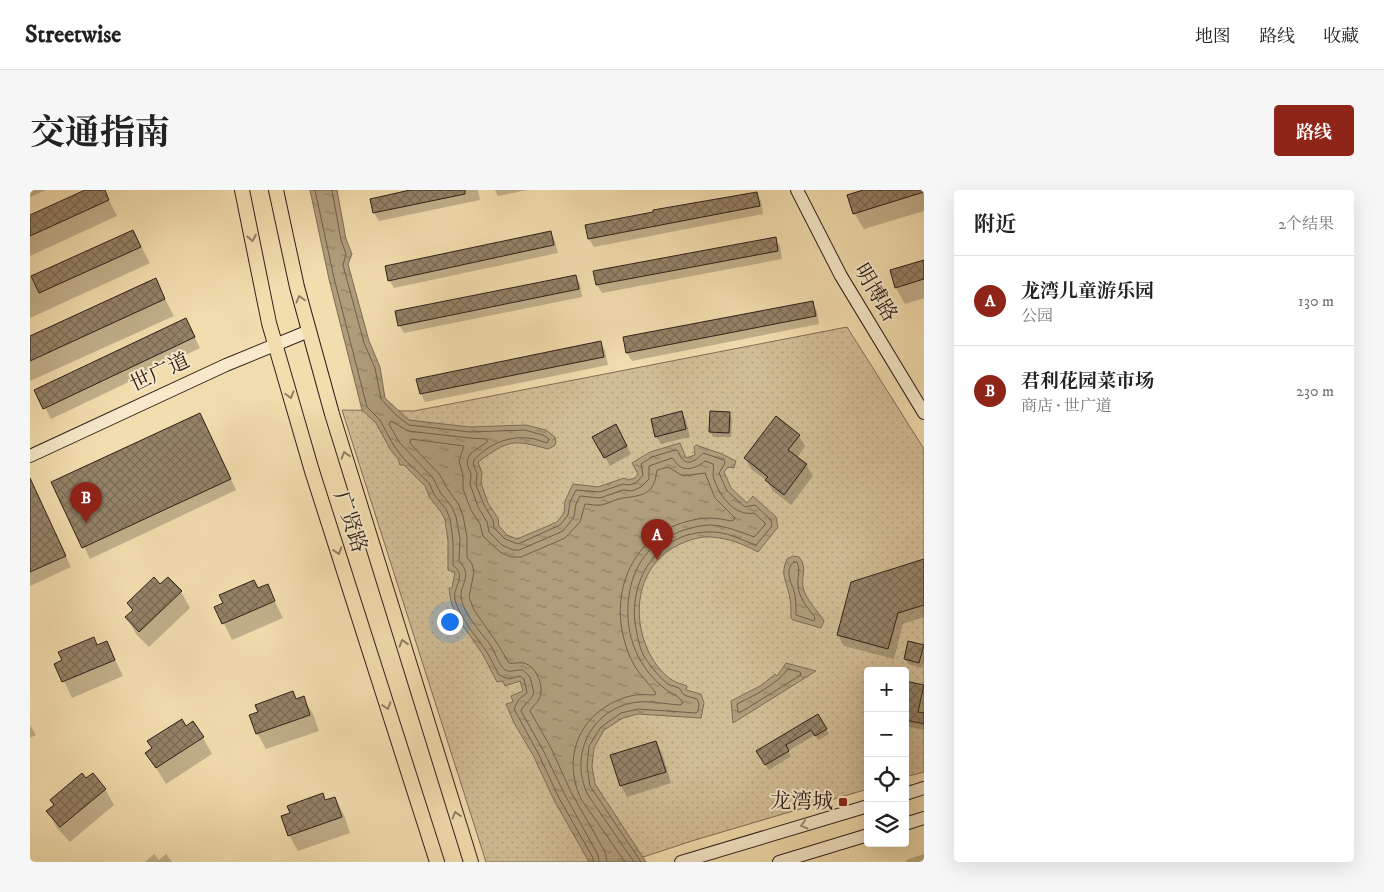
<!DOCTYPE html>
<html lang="zh">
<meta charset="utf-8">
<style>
body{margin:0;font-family:"IM FELL DW Pica","Noto Serif SC",serif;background:#f6f6f6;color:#222}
.controls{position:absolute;right:15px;bottom:15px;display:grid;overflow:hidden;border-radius:5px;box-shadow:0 5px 20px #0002}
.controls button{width:45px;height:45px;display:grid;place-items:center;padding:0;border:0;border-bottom:1px solid #e0e0e0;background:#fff;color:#222;font:25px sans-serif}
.you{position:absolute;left:419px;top:431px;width:18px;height:18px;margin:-12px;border:4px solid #fff;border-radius:50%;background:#1a73e8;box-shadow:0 0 0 8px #1a73e833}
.badge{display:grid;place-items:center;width:32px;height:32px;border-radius:50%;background:#8f2418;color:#fff;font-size:16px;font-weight:700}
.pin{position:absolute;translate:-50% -41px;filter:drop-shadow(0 1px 2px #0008)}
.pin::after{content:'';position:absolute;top:26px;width:18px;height:15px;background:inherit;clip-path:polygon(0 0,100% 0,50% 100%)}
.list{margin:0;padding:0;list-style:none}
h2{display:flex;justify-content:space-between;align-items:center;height:65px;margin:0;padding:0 20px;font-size:21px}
h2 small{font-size:16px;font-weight:400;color:#767676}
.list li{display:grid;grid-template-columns:32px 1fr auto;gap:15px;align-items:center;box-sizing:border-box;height:90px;padding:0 20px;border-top:1px solid #e0e0e0}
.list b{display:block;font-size:19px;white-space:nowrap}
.list p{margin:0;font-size:16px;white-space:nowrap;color:#767676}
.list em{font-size:16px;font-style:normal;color:#767676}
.icon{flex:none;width:28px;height:28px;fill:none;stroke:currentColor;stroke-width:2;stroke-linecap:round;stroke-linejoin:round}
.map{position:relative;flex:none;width:894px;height:672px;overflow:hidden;border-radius:5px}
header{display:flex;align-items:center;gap:30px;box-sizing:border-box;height:70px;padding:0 25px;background:#fff;border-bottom:1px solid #e0e0e0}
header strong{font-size:24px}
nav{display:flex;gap:28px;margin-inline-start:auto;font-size:18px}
.intro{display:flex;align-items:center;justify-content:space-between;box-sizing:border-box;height:120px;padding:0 30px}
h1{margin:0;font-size:35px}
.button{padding:12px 22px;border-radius:5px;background:#8f2418;color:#fff;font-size:18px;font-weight:700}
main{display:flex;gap:30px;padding:0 30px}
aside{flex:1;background:#fff;border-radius:5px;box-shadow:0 5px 20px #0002}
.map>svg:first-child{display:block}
.park{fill:url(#park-dots);stroke:#816e58}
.water{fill:url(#water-ripples);stroke:#7d6b55}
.shadow{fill:#0003}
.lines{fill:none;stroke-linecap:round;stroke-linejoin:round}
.shore{stroke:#705e4b;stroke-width:1}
.building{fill:url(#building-cross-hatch);stroke:#31201a}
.secondary-casing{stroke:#31201a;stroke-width:14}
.primary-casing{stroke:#31201a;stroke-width:16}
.secondary{stroke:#f7e9ca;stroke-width:12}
.primary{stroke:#f2ddae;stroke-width:14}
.oneway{stroke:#927e64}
.oneway2{stroke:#9e8f7b}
.poi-dot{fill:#8f2418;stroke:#f7e9ca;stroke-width:2}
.labels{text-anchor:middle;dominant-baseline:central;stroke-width:4;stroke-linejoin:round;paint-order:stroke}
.street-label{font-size:21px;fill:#31201a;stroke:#f7e9ca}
.poi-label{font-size:21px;fill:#31201a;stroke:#f7e9ca;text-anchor:end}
</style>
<header>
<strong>Streetwise</strong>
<nav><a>地图</a><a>路线</a><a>收藏</a></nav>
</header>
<div class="intro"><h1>交通指南</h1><a class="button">路线</a></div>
<main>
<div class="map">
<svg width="894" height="672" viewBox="0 0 894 672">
<defs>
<pattern id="park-dots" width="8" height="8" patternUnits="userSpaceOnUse" patternTransform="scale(1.25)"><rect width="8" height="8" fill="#d1bd95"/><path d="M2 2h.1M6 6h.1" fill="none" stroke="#b4a280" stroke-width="1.8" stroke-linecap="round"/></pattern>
<pattern id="water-ripples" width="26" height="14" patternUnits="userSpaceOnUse" patternTransform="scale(1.25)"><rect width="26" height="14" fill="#b09d7c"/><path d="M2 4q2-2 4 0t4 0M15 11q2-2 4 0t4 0" fill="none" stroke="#908065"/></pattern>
<pattern id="building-cross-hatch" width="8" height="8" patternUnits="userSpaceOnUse" patternTransform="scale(1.25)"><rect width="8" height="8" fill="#958267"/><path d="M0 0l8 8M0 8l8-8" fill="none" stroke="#7a6a54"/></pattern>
</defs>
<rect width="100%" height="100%" fill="#f2ddae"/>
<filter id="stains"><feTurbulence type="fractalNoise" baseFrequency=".004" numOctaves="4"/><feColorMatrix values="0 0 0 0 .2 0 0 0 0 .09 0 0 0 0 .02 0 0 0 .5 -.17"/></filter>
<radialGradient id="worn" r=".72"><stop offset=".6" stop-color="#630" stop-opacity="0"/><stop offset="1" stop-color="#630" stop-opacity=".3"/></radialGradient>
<path class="park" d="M817,137l77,122v323l-19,5v-106h-37v118l-173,51 -67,22h-142l-144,-452 72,1z"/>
<g class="water">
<path d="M280,0h27l9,49 6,15 -4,10 21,77 11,26 5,31 15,14 9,8 61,7 56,-2 20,5 9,7 1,6 -2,3 -6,3c-36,-10 -39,-9 -70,13l4,11 -1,10 7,20 10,15 1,8 8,9 10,4 40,-17 7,-9 1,-12 8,-17 25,3 26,-9 4,2 7,-2 3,-4 -6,-11 18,-11 30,-9 6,15 9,-3 -1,-8 2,-2 26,9 14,7 -2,7 -6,-1 -4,5 7,16 16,15 6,-7 23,21 2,10 -20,25c-15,-8 -30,-14 -47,-15 -8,-1 -18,2 -26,5 -37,14 -51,50 -44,87 4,19 13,37 28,49 5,4 12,6 18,8l-1,4 15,4 3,9 -3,15 -63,-4 -15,4 -19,12 -10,18 -2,18 3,18 51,78h-57l-35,-62 -21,-45 -19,-32 -8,-19 7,-2 -2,-6 12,-5 -3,-10 -15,5 -2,-5 -6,1 -15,-29 -24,-34 -7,-17 -2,-14h3l3,-16 -7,-2v-29l-3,-21 -4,-8 -11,-14 -5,-12 -21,-21h-4l-2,-6 -8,-10 -14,-26 -14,-13 -33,-131z"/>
<path d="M763,366l6,1c9,12 2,17 4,30 3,14 14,22 21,34l-3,7 -28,-8 -2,-2c0,-8 0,-17 -2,-24 -3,-14 -9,-20 -2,-35z"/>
<path d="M756,473l30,8 -83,52 -2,-22 31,-16 13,-11 2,2z"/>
</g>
<g class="shadow">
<path d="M0,0h16l-16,7z"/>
<path d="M58,0h16l13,26 -87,40v-40z"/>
<path d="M389,0h59l2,10 -101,21 -5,-8z"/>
<path d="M465,0h32l-29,6z"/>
<path d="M838,0h56v21l-60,18 -10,-16z"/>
<path d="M726,3l5,8 2,13 -169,33 -5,-8 -2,-13z"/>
<path d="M103,41l17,32 -120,55v-40z"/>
<path d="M521,43l4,8 3,12 -164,35 -5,-8z"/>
<path d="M745,48l5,8 2,13 -180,34 -5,-8 -2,-13z"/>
<path d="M894,71v37l-19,6 -9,-16z"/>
<path d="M545,86l5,8 2,13 -178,36 -5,-8z"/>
<path d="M125,90l19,36 -144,65v-44z"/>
<path d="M782,113l5,8 2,13 -187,37 -5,-8 -3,-15z"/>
<path d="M156,129l14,29 -149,71 -15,-29z"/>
<path d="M571,153l4,8 3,14 -183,37 -4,-8z"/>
<path d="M651,222l5,8 4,17 -29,7 -5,-8z"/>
<path d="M699,223l3,5 -1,19h-18l-3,-6z"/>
<path d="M170,224l36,76 -146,69 -37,-76z"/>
<path d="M585,236l16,28 -21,12 -16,-29z"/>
<path d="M769,246l6,10 -8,12 9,7 7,11 -22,29 -18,-14 -6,-10 -16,-12 -6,-11z"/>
<path d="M5,301l36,76 -41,19v-93z"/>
<path d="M894,371v56l-21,7 -9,35 -50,-13 -6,-11z"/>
<path d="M130,395l21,7 9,16 -41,39 -13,-13 -9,-17 6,-5 -5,-8z"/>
<path d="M237,396l16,32 -51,22 -16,-33z"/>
<path d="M77,453l16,33 -51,22 -16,-34z"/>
<path d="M893,457l1,12 -2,9 -14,-4 -3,-5z"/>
<path d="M875,492l19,5v43l-19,-4z"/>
<path d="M263,503l4,7 6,-2 10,16 6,17 -53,18 -9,-16z"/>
<path d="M787,525l12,19 -10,6 -4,-5 -27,16 3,5 -22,14 -11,-19z"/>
<path d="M0,535l6,10 -6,3z"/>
<path d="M156,537l17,11 9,16 -46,30 -19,-31z"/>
<path d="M626,552l6,11 9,30 -44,14 -6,-11 -9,-30z"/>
<path d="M56,590l19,9 9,16 -44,37 -13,-14 -9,-16z"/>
<path d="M292,605l4,6 9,-2 9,16 6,18 -52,18 -9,-16 2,-21z"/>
<path d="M124,664l5,6 7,-6 6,8h-27z"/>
<path d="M894,664v8h-17l-1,-2z"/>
</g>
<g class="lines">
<g class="shore">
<path d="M285,0l19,88 33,129 13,13 14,26 10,13 25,24 6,13 11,13 4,10 3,21v25c15,12 -1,21 2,35 5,18 19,33 29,48 5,7 11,19 15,27l10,4 11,-3 4,3 3,14 -8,6 -5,10 24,44 21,45 34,60v4"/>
<path d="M302,0l9,50 5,14 -3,11 21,78 11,25 6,31 16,17 12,9 61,7 55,-2 18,5 6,4 -2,4c-7,-2 -13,-5 -20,-5 -19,-2 -40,7 -53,22l-1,4 4,9 -1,12 8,20 9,15 1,8 11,11 13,5 42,-19 8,-10 2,-13 6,-12 24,2 23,-8 6,1 7,-2 7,-8 -2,-11 11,-7 23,-7 3,1c6,16 15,13 25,2l21,7 1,3 -6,10 8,18 18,16 10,-2 16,15 1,6 -16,19c-15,-5 -30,-14 -47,-13 -52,0 -82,49 -73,97 2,10 4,21 9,29 6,9 15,20 23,26 3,2 7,2 11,4 2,1 2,4 4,6 3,3 10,3 14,5l2,4 -1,8 -2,2 -58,-4 -17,4 -20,14 -12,19 -2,20 3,20 51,76"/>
<path d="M764,372h3c4,9 0,15 1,24 1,12 10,23 17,31l-1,4 -18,-6c0,-8 0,-17 -2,-24 -3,-9 -10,-22 0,-29z"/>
<path d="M758,479l12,3 1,3 -60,37h-3l-1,-8c18,-9 39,-19 51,-35z"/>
<path d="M569,672l-1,-7 -33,-60 -22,-45 -22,-39c3,-8 10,-10 13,-18l-4,-16 -7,-7c-7,-1 -14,4 -19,-1 -4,-3 -10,-18 -13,-23 -9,-13 -29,-33 -30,-50 0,-14 12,-20 -2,-35l1,-22 -4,-22 -4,-10 -12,-15 -7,-14 -34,-36 -10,-18 2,-3 17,10 61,7 18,1v3l-16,11 -3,5 -1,6 4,10 -1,10 8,23 9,15 2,10 13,13 11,5h6l44,-19 11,-14 2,-13 4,-8 20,2 23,-8 9,1 9,-4 8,-8v-13l23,-8c2,1 3,4 5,6 8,9 21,3 28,-3l8,3c1,4 0,8 0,12 5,18 21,41 41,37l11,10v2l-11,12c-13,-5 -28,-11 -43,-12 -10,0 -21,3 -30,6 -12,5 -23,11 -32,20 -22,23 -26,64 -16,93 6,17 16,32 30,43 7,7 15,7 20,16l-3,2c-14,-1 -29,-4 -42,-3 -46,5 -70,53 -50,93l46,67"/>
<path d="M577,672l-2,-10 -34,-60 -21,-46 -20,-35c2,-5 7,-7 9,-12 6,-12 -2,-32 -15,-36 -5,-1 -10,1 -15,0l-12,-20 -23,-33 -5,-13 5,-25 -2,-8 -5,-7v-20l-4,-21 -4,-11 -12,-17 -7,-13 -30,-32 1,-4 53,7 -5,15 4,14v14l8,21 9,14 3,12 17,16 11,5h10l44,-19 15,-16 5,-18c5,0 10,2 16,1 7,-1 14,-6 22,-7 21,-3 31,-3 34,-28l11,-3 15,9 22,-3 10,25 20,20 -2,3c-8,-1 -16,-3 -23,-3 -11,0 -23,3 -34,7 -48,19 -66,73 -50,121 4,14 11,25 21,36 3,4 7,7 9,12l-2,1c-6,0 -13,-1 -19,0 -50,10 -76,57 -54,104l44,63"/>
</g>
</g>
<g class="building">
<path d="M55,0h20l4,10 -79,36v-21z"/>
<path d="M380,0h55v4l-92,19 -3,-14z"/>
<path d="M833,0h61v2l-71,22 -6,-19z"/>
<path d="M727,2l3,14 -172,33 -3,-14 68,-13v-2z"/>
<path d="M103,40l8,17 -102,46 -8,-17z"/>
<path d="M521,41l3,14 -166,36 -3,-15z"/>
<path d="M746,47l2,14 -182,34 -3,-14z"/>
<path d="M894,70v19l-29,9 -5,-18z"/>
<path d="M546,85l3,14 -181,37 -3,-15z"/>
<path d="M126,88l9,21 -135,62v-25z"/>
<path d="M783,111l3,15 -190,37 -3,-16z"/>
<path d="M156,128l9,19 -152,72 -9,-19z"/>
<path d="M571,151l3,16 -184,37 -4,-15z"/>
<path d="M652,221l4,18 -31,8 -4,-18z"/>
<path d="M680,221l20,1 -1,21 -20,-1z"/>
<path d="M170,223l31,66 -149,69 -31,-66z"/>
<path d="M746,226l24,19 -12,15 19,14 -23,31 -19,-15 3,-3 -24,-19z"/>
<path d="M586,234l11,22 -23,12 -12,-21z"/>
<path d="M0,288l36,78 -36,16z"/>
<path d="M894,369v46l-26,8 -10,36 -51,-14 14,-53z"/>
<path d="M124,387l6,7 8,-7 14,14 -43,41 -14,-15 8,-7 -6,-7z"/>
<path d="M224,390l4,8 10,-4 7,17 -53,23 -8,-17 9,-4 -4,-8z"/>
<path d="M64,447l3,8 10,-4 8,19 -53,22 -8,-18 8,-4 -4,-8z"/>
<path d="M878,451l16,4 -5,18 -15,-4z"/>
<path d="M875,491l19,4 -6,27 6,1v11l-19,-4z"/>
<path d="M263,501l3,8 8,-3 6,19 -54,19 -7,-19 9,-3 -3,-7z"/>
<path d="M788,524l9,15 -12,7 -4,-6 -25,15 3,6 -24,14 -9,-14z"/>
<path d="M152,529l4,7 7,-5 11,16 -48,31 -11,-15 7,-5 -5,-7z"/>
<path d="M626,551l10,31 -46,14 -10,-31z"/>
<path d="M52,583l4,5 7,-5 13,16 -46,38 -14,-16 8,-6 -4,-5z"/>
<path d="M293,603l2,7 10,-3 7,20 -54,19 -7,-20 9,-3 -3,-7z"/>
</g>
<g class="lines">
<defs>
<g id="secondary">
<path d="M767,0l44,86 83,137"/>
<path d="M0,266l196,-91 83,-34"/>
<path d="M875,604l19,-6"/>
<path d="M875,634l19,-6"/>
<path d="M651,672l187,-56"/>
<path d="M749,672l89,-27"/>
</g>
<g id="primary">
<path d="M212,0l27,133 43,148 125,391"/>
<path d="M246,0l21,97 35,127 139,448"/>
</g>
</defs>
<use href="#secondary" class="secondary-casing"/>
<use href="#primary" class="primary-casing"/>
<use href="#secondary" class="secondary"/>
<use href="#primary" class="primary"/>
</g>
<defs><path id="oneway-chevron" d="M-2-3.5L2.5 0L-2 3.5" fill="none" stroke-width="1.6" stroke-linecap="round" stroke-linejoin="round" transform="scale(1.25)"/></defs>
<g class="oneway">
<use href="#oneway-chevron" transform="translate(222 48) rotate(79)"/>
<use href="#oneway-chevron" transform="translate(270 109) rotate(-105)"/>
<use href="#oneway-chevron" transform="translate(260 205) rotate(74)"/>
<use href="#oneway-chevron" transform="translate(315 265) rotate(-107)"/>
<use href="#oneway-chevron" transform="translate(308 361) rotate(72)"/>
<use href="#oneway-chevron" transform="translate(373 453) rotate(-107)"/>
<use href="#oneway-chevron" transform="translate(357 516) rotate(72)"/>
<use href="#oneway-chevron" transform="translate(426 625) rotate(-107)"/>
</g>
<use class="oneway2" href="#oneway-chevron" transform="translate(774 635) rotate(164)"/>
<rect class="poi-dot" x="808" y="607" width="10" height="10" rx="2.5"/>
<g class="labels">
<g class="street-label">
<text transform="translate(845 103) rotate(59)">明博路</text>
<text transform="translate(130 183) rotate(-25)">世广道</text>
<text transform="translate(320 332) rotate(72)">广贤路</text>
</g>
<g class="poi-label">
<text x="803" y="612">龙湾城</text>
</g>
</g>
<rect width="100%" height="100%" filter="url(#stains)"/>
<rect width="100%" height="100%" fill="url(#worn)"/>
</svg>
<div class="controls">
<button>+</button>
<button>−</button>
<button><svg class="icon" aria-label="locate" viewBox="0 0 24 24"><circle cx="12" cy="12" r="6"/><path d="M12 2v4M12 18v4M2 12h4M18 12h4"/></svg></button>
<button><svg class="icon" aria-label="layers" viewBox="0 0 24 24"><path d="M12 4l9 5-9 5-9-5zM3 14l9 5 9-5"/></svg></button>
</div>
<div class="you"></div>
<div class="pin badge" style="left:627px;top:370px">A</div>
<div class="pin badge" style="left:56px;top:333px">B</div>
</div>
<aside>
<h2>附近<small>2个结果</small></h2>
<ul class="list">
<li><span class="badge">A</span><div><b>龙湾儿童游乐园</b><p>公园</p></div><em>130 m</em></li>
<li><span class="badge">B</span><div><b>君利花园菜市场</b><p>商店 · 世广道</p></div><em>230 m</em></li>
</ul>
</aside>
</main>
